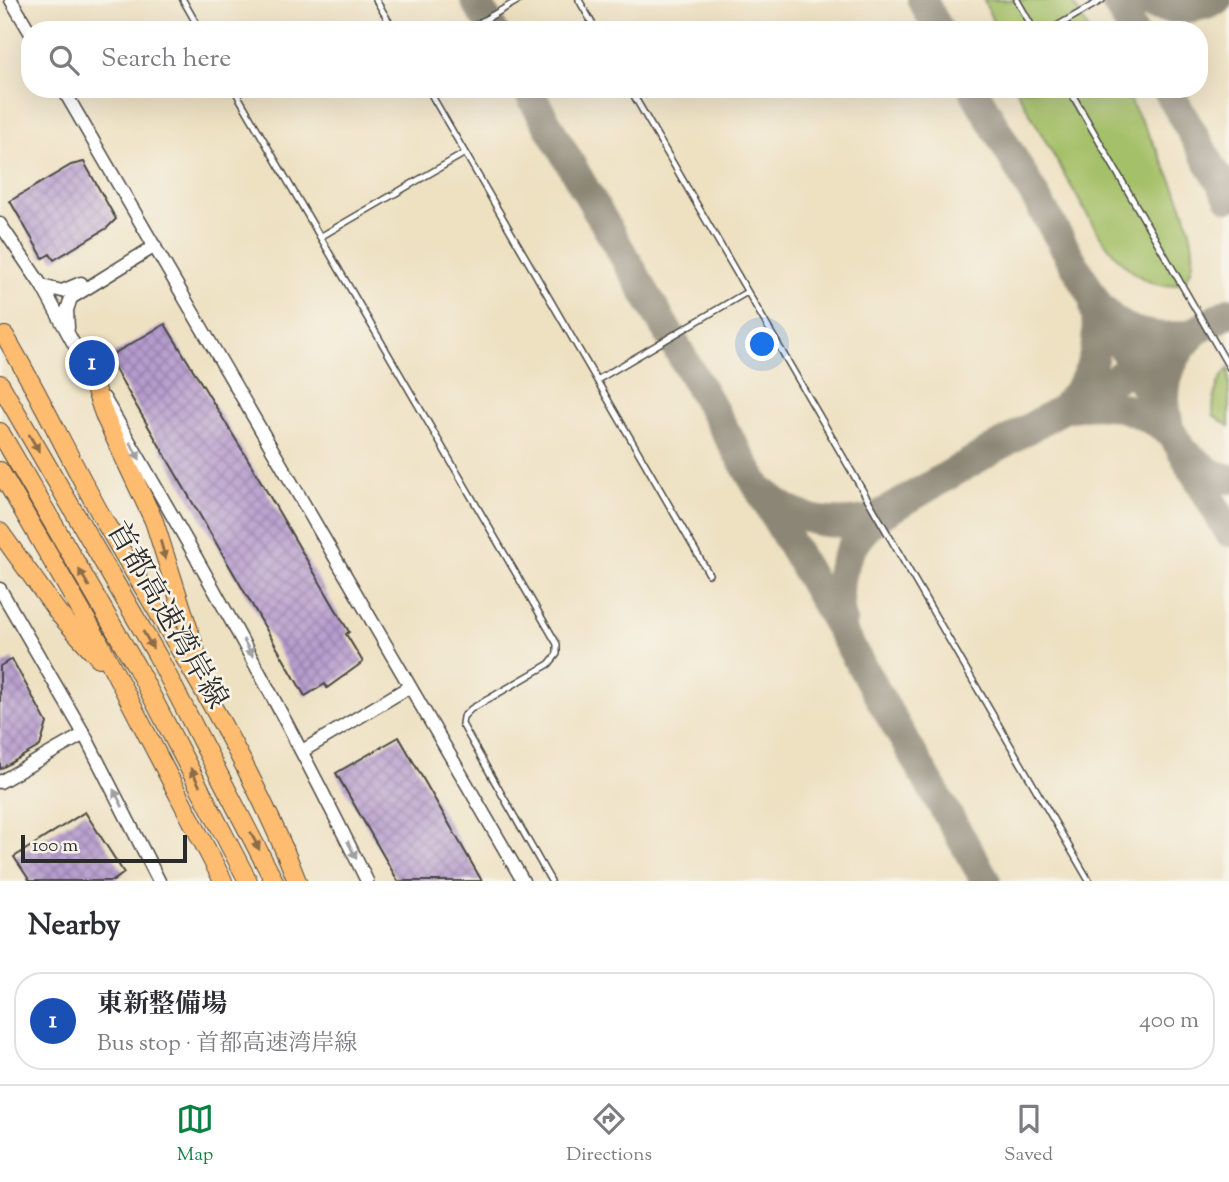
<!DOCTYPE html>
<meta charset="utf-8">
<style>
body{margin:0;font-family:"Sorts Mill Goudy","Noto Serif JP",serif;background:#f7f7f7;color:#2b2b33}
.scale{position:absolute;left:21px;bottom:18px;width:166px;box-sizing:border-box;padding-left:7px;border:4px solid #2b2b2b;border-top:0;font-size:19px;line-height:24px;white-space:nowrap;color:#2b2b2b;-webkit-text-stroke:5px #f7f3e8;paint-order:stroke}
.you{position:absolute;left:763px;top:345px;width:24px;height:24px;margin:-18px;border:5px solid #fff;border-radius:50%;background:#1a73e8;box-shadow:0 0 0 10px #1a73e833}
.badge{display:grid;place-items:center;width:46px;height:46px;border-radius:50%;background:#0b8043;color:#fff;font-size:23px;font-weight:700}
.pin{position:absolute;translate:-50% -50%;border:4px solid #fff;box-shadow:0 2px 7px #0006}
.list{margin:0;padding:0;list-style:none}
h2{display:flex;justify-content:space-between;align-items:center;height:91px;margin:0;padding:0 28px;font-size:30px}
h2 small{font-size:23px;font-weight:400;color:#7c7c81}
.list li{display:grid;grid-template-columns:46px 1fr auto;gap:21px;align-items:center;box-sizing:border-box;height:98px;margin:0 14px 14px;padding:0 14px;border:2px solid #e1e1e2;border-radius:28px}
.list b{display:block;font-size:26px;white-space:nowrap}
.list p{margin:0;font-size:23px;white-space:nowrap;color:#7c7c81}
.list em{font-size:23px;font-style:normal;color:#7c7c81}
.icon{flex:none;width:38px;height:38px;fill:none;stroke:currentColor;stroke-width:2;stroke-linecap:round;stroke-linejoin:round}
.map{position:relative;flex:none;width:1229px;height:881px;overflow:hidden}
.search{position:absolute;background:#fff;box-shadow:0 7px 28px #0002;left:21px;right:21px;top:21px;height:77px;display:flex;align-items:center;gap:18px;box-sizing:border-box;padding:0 24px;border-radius:28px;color:#7c7c81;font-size:26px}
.sheet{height:203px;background:#fff}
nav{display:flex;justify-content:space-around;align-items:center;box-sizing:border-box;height:98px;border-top:2px solid #e1e1e2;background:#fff;font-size:19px;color:#7c7c81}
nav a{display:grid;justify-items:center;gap:4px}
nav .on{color:#0b8043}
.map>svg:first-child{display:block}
.grass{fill:#a4c068;stroke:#68764a;stroke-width:2}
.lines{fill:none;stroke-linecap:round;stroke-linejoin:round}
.taxiway{stroke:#8c8676;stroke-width:30}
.building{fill:url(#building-cross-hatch)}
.service-casing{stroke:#484642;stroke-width:8}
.tertiary-casing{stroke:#484642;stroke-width:15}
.motorway-casing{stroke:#484642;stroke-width:20}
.service{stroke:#fff;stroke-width:5}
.tertiary{stroke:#fff;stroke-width:12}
.motorway{stroke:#fdbc70;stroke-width:18}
.oneway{fill:#8a6c4a}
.oneway2{fill:#a0a0a0}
.labels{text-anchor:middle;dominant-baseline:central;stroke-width:5;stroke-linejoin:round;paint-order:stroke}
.street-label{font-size:30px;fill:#2b2b2b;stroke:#f7f3e8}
</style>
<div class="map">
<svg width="1229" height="881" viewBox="0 0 1229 881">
<defs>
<pattern id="building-cross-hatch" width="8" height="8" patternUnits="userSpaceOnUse" patternTransform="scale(1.75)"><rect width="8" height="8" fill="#b69cce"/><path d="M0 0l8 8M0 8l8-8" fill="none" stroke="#947fa7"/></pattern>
</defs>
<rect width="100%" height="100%" fill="#f7f3e8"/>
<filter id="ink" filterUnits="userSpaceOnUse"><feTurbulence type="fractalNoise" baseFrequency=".0143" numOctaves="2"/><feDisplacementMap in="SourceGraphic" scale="14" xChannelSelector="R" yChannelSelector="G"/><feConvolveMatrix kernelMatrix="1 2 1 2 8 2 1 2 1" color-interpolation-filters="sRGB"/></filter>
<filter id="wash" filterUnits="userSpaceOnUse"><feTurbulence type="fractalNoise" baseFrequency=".00686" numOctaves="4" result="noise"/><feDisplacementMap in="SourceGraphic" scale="28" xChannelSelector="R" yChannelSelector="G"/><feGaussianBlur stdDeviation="1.57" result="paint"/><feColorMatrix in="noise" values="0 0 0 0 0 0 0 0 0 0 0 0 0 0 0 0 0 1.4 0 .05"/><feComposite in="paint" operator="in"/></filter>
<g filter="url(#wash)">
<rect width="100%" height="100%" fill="#eee1c2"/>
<g class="grass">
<path d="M984,0h87l18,30h-98l3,-6z"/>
<path d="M1016,89h107c18,31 106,176 54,195 -20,6 -38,-6 -52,-19 -24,-22 -38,-51 -54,-79 -18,-32 -36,-64 -55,-97z"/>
<path d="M1229,368v58l-16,-11c0,-18 3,-34 16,-47z"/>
</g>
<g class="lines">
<g class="taxiway">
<path d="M475,0l18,30"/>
<path d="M922,0l17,30"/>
<path d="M1115,0l17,30"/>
<path d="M1137,0c27,11 54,11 81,0"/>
<path d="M527,89l459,792"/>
<path d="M973,89l256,443"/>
<path d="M1167,89l62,108"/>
<path d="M1105,312c20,22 54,29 83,22"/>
<path d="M1068,402c25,-25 34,-62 26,-97"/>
<path d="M1073,407c35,-8 66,2 94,24"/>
<path d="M1168,421c-8,-30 0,-60 22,-83"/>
<path d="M1188,455l23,18 18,6"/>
<path d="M766,494c34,30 70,34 113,23"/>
<path d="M842,621c-10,-44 4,-77 38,-106l349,-203"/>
</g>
</g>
<g id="blocks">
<g class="building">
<path d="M84,162l32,57 -9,9 -53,32 -4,-6 -7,4 -33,-57 61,-36z"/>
<path d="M165,324l81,132 103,176 -3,2 17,28 -36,26 -2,-4 -20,12 -197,-339z"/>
<path d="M12,659l35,64 -7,23 -40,23v-103z"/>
<path d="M399,737l83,144h-84l-62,-108z"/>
<path d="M85,812l39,61 -11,8h-83l-16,-24z"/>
</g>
</g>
</g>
<g filter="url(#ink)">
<use href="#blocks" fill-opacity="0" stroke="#484642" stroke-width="2"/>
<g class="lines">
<defs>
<g id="service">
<path d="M183,0l17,30"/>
<path d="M376,0l18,30"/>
<path d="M579,0l17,30"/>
<path d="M1017,0l17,30"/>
<path d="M467,30l52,-30"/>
<path d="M1050,30l52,-30"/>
<path d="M234,89l323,555v10l-8,10 -78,45 -8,8 -1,7 89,157"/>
<path d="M428,89l281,485"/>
<path d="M630,89l459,792"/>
<path d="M1069,89l160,278"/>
<path d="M320,237l145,-84"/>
<path d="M597,380l150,-88"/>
</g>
<g id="tertiary">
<path d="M11,0l19,32"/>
<path d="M63,89l460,792"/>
<path d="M0,224l42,62 51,93"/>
<path d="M42,286l20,5 19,-8"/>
<path d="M68,328l-1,-18 4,-12 84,-52"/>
<path d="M104,398c94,159 182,318 263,483"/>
<path d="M0,589l84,145 75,147"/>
<path d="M304,750l105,-63"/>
<path d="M0,782l84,-48"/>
</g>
<g id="motorway">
<path d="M5,336c36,61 66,126 101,188 67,116 142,231 191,357"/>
<path d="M90,374l15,43 49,104 47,147"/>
<path d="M0,384l157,271 117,226"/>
<path d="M0,432l136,234 112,215"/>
<path d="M0,471l98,169 125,241"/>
<path d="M0,532l59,82 40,44"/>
</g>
</defs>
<use href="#service" class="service-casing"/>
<use href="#tertiary" class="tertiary-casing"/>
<use href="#motorway" class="motorway-casing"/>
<use href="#service" class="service"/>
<use href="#tertiary" class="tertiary"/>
<use href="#motorway" class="motorway"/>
</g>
<defs><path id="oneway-solid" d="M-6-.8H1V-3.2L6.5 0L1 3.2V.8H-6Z" transform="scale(1.75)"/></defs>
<g class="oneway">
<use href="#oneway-solid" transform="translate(34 443) rotate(60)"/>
<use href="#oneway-solid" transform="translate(163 550) rotate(74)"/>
<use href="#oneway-solid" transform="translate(84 578) rotate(-120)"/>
<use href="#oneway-solid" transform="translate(148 640) rotate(60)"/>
<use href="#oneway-solid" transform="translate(195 777) rotate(-117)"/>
<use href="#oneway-solid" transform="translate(255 841) rotate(64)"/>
</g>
<g class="oneway2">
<use href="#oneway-solid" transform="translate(135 451) rotate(60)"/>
<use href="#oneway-solid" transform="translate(248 648) rotate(61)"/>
<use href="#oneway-solid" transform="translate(118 798) rotate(-118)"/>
<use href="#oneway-solid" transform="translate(352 850) rotate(64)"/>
</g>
</g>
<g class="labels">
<g class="street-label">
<text transform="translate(166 616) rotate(60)">首都高速湾岸線</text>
</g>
</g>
</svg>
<div class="scale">100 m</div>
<div class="you"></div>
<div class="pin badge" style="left:92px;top:363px;background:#1a4fb4">1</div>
<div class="search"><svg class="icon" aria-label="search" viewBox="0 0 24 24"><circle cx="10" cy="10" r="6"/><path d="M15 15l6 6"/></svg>Search here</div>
</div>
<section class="sheet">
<h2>Nearby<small></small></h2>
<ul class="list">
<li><span class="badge" style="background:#1a4fb4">1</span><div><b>東新整備場</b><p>Bus stop · 首都高速湾岸線</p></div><em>400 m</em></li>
</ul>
</section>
<nav>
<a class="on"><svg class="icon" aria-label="map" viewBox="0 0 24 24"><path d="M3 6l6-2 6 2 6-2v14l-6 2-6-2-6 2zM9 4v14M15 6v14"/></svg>Map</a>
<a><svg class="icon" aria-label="directions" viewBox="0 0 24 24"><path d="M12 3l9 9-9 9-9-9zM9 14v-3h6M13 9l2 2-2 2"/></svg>Directions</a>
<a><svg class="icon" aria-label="saved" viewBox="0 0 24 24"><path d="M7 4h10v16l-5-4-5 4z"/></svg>Saved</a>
</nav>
